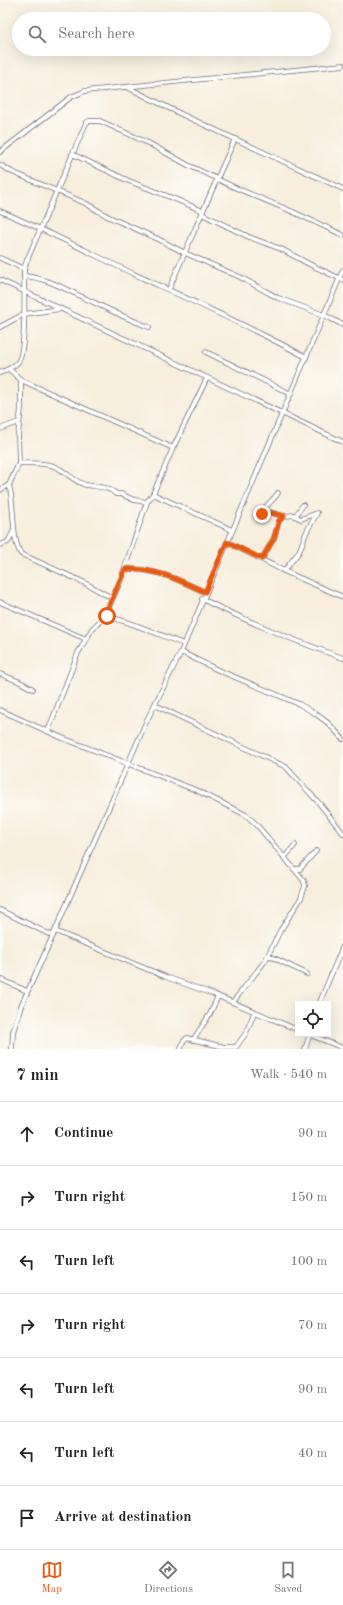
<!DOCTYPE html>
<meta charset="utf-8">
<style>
body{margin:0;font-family:"Old Standard TT",serif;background:#f2f2f2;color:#222}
.controls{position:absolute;right:12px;bottom:12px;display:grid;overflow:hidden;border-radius:0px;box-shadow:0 4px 16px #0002}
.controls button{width:36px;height:36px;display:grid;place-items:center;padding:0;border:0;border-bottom:1px solid #e0e0e0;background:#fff;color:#222;font:20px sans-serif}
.stop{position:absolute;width:12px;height:12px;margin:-9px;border:3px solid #ea580c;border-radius:50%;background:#fff}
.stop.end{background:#ea580c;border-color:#fff;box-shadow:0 1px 4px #0008}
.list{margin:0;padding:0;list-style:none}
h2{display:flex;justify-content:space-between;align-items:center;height:52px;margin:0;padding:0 16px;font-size:17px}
h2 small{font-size:13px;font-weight:400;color:#767676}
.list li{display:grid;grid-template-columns:26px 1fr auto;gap:12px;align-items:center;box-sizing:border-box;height:64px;padding:0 16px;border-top:1px solid #e0e0e0}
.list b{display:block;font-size:15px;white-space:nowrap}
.list em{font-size:13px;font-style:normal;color:#767676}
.icon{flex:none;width:22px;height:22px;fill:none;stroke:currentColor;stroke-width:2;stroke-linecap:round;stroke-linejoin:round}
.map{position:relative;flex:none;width:343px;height:1049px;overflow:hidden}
.search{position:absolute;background:#fff;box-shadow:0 4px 16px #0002;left:12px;right:12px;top:12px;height:44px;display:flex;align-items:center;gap:10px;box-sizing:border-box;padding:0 14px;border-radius:22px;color:#767676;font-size:15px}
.sheet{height:500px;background:#fff}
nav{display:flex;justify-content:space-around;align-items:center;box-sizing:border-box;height:56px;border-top:1px solid #e0e0e0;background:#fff;font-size:11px;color:#767676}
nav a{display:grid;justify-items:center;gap:2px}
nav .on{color:#ea580c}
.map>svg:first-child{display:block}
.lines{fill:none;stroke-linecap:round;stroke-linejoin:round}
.street-casing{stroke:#6d6973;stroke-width:5.5}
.street{stroke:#fff;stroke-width:4}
.route{stroke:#ea580c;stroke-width:5}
</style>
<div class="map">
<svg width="343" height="1049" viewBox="0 0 343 1049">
<rect width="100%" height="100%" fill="#fdfcf7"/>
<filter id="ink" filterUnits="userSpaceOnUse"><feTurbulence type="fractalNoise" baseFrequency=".025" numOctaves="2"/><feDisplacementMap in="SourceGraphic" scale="8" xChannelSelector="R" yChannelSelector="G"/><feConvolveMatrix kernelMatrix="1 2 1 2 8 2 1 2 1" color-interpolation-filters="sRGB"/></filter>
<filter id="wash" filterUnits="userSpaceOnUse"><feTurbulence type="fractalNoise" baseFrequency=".012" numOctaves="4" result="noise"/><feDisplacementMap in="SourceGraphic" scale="16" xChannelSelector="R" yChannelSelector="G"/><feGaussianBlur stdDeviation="0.9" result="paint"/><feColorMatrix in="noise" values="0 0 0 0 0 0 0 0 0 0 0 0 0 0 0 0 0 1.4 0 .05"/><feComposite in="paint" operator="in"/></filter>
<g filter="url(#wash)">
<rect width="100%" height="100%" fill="#f7eedc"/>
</g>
<g filter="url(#ink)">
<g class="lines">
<defs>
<g id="street">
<path d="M127,87l56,28 52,24"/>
<path d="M0,152l71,-55 14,-6 258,-26"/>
<path d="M72,154l57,27 46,18 28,12"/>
<path d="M0,165l12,7 73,31 24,14 49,22 27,14 55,24 38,21 46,17 19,10"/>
<path d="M0,211c46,19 90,42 134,63 58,27 116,53 172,83"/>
<path d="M202,214l47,23 32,12 30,16 32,15"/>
<path d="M0,258l24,11"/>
<path d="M24,276c18,1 36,10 52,18 24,11 48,24 73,33"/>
<path d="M0,280l343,162"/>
<path d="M169,289c22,-50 43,-100 66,-150l108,50"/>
<path d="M0,327l24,-13 36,-5"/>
<path d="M206,352l85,42"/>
<path d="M9,369l12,11 152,68 34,-70"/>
<path d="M0,373c6,-3 14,-6 18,-11 9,-13 6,-75 6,-93l3,-9 59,-137 3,-2h11l9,4 39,18 40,22 48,23 55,23 52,24"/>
<path d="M0,429l19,-7"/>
<path d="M19,463c12,1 26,-1 37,4 11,5 18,15 30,18 10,2 22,1 30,9h5l13,6 13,2"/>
<path d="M9,485c6,20 2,54 12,69l62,28 29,16"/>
<path d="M0,490l9,-5 10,-22 -1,-28 3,-27v-28"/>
<path d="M153,494l79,36"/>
<path d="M261,514c4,-9 12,-13 17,-21"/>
<path d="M261,514l7,-2 16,4"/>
<path d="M227,542l59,30 57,25"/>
<path d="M0,545l8,-3 6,-12"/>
<path d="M262,559l12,-21 5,-17 4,-5 13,-1 7,-10"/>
<path d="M125,569c30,-1 54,11 80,23"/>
<path d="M284,571l15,-19 7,-19 11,-20 -16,6 -8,-4"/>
<path d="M202,599c46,23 93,42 141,59"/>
<path d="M0,602l86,37"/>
<path d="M104,617c13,-2 65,22 80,27"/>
<path d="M181,652l37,18 81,34 17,10 12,9 15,16"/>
<path d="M0,674l18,7 15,8"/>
<path d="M155,705l131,62 33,36 24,30"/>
<path d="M0,710l60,27 138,54 48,24 10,9 44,52 4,5 1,5 -4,12 -21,33 -15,30 -32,41"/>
<path d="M48,731l30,-78 14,-24 12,-12 16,-35 27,-80 6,-8 20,-46"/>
<path d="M284,858l11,-13"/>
<path d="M294,869h6l16,-18"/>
<path d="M0,910l53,26"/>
<path d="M55,931l111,46 47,17 85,36"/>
<path d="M268,955l39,19"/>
<path d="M0,979l27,12"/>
<path d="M319,1004l24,-58"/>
<path d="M308,1034l35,14"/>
<path d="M193,1040l17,-26 8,-18"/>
<path d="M12,1049l1,-17 8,-26 34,-75 92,-211 34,-68 162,-382"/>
<path d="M181,1049l2,-7 4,-4 37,9h12l10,-14 8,-20"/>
<path d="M305,1049l5,-15"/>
</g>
</defs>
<use href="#street" class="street-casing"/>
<use href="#street" class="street"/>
</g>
</g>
<g class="lines" filter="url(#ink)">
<path class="route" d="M107,616l-1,-3 19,-44c30,-1 54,11 80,23l22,-50 35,17 12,-21 5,-17 5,-5 -16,-4 -6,2"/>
</g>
</svg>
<div class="controls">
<button><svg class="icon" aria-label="locate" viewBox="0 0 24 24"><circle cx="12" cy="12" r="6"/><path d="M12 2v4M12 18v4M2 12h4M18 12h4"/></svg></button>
</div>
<div class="stop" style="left:107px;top:616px"></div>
<div class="stop end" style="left:262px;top:514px"></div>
<div class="search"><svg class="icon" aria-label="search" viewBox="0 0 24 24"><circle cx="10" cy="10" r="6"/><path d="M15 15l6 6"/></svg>Search here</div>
</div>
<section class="sheet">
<h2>7 min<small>Walk · 540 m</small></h2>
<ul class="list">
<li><svg class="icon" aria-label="ahead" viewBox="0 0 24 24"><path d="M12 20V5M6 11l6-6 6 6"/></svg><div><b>Continue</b></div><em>90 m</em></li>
<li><svg class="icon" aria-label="right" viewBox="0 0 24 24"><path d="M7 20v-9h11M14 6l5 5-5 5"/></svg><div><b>Turn right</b></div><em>150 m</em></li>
<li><svg class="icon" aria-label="left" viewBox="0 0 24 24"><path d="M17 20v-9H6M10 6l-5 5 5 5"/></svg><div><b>Turn left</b></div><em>100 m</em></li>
<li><svg class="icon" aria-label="right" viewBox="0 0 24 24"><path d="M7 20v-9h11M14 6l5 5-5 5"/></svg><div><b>Turn right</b></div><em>70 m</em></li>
<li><svg class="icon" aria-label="left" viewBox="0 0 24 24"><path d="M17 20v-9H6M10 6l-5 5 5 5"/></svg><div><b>Turn left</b></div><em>90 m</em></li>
<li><svg class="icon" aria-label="left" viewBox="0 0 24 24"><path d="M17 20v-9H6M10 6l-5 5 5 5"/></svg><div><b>Turn left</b></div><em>40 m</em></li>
<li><svg class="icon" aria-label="arrive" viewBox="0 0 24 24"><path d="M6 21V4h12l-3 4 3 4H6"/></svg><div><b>Arrive at destination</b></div></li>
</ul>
</section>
<nav>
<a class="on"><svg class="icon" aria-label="map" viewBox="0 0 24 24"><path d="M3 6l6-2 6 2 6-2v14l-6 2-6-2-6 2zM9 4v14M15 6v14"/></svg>Map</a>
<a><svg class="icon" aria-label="directions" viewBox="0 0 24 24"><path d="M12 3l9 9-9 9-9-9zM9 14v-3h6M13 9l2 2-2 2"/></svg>Directions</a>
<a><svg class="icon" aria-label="saved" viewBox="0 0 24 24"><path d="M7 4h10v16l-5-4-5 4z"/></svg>Saved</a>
</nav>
